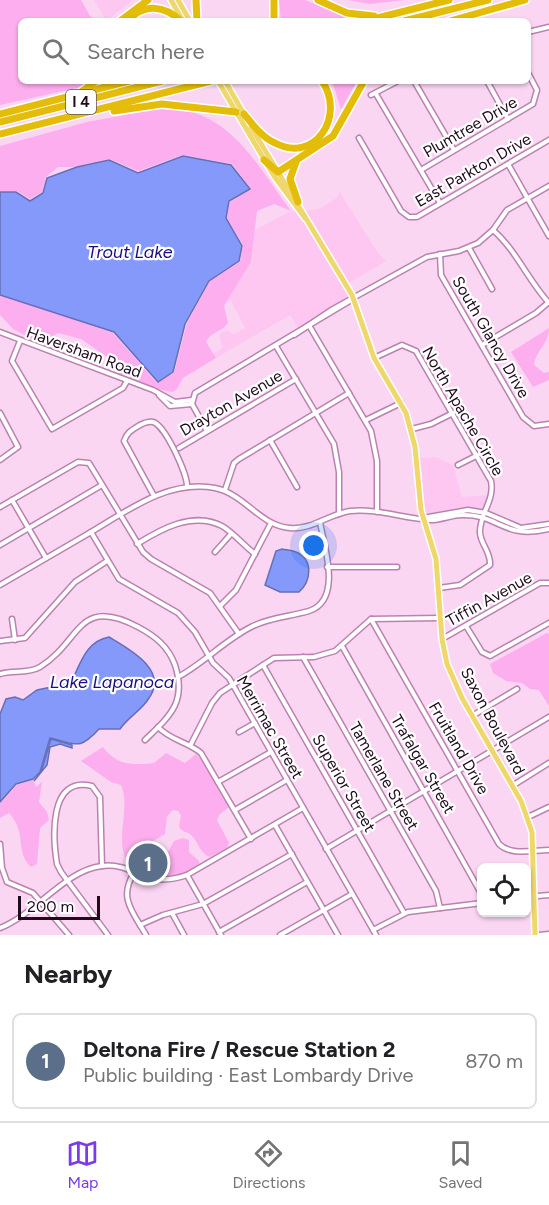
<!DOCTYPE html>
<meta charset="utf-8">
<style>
body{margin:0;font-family:Figtree,sans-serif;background:#f2f2f2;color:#202124}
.controls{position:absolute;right:18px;bottom:18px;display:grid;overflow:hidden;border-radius:9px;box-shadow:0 2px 4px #0004}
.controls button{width:54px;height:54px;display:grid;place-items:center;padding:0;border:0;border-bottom:2px solid #e0e0e0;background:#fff;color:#202124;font:30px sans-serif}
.scale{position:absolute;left:18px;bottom:15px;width:82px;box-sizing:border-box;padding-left:6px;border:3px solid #200b1d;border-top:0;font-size:16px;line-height:21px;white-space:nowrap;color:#200b1d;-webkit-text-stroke:4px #fff;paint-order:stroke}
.you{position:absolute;left:314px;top:546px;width:21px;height:21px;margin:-15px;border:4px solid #fff;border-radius:50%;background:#1a73e8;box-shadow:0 0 0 9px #1a73e833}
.badge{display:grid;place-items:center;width:39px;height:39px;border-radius:50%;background:#7c3aed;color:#fff;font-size:20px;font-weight:700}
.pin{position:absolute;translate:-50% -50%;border:3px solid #fff;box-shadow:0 2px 6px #0006}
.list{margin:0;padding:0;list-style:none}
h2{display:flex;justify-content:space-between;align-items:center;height:78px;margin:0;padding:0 24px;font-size:26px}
h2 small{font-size:20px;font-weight:400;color:#757577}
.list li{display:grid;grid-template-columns:39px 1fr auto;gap:18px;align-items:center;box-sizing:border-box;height:96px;margin:0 12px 12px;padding:0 12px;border:2px solid #e0e0e0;border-radius:9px}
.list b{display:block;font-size:22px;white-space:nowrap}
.list p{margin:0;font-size:20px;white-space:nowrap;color:#757577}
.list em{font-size:20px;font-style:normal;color:#757577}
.icon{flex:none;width:33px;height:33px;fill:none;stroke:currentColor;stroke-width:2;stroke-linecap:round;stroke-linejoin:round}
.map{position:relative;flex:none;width:549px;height:935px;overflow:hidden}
.search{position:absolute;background:#fff;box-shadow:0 2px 4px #0004;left:18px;right:18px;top:18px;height:66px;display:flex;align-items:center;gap:15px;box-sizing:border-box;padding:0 21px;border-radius:9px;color:#757577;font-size:22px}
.sheet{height:186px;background:#fff}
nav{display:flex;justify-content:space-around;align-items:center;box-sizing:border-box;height:84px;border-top:2px solid #e0e0e0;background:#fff;font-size:16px;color:#757577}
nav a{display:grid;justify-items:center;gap:3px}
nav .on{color:#7c3aed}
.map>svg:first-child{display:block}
.built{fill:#fdc7f2}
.green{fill:#fdaeee}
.water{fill:#8599fb;stroke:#676eb8;stroke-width:1.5}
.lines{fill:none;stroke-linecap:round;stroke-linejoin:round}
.minor-casing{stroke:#ba82b0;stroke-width:7}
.major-casing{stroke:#fff;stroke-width:8}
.highway-casing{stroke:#fff;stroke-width:10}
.minor{stroke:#fff;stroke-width:4}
.major{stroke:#efd76c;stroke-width:5}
.highway{stroke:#e4bd0a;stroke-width:7}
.labels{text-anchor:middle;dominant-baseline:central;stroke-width:4.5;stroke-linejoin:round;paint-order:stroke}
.shield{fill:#fff;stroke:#635461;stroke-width:1.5}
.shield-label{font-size:15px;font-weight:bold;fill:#200b1d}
.street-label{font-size:16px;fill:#200b1d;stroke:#fff}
.water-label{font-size:18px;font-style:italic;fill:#1c0e81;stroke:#fff}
</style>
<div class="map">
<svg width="549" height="935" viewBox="0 0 549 935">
<rect width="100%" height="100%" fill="#fbd6f3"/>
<g class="built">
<path d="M94,0h39l-27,21z"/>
<path d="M339,191l39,62 8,8 -38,23 -43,-73 14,-2 19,-12z"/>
<path d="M291,211h4l12,13 45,73 -54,31 -8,-13 -74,43 -3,-4 9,-6 -3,-14 7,-4 8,4 11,-6 -14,-27h-4l24,-39 4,-32z"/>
<path d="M436,457l17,8 9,32 29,-2 -6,17 -22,-4 -39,8 -6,-58z"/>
</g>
<g class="green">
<path d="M0,0h81l9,16 7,5h-76v60h72l-11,6 -82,18z"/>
<path d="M279,0h26l42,17 -7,4h-59z"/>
<path d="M348,0h57l-35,4z"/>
<path d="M332,81h25l-16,28z"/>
<path d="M163,108c10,1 22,1 32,5 45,15 69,62 96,98l-17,-7 -17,7 -6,51 -27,44 4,17c-7,10 -17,8 -22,19l10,16 -33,20 -6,11 -4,3 -21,-4 -36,-15v-10l-35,-24 -23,-6 -17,11 -28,-15 -13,-14v-19h4l109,37 44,50 17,-10 13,-50 23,-42 30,-19 3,-17 -16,-27 3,-16 21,-13 -19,-25 -49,-9 -45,16 -29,-12 -35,8h-16l-12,10 -4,15 -12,7 -13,-8h-17v-45l87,-24z"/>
<path d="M549,328c0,16 -13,22 -15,37l10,8 5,-1v8l-16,7 -22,-35z"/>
<path d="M547,633l2,1v72l-10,-16 -9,-1 -8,-6 -16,-2 -13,-8 -3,-9z"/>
<path d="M103,747c14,19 30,18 51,16l12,-10 19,10 11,-9 9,10 24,43 -10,8 -2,5 12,23 -2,5 -17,9c-11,-4 -11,-15 -19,-22 -4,-4 -8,-2 -12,-8l2,-12 -3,-4 -5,-1 -6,6 -2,18 -10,6 -18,20 -11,-1c-11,-22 5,-51 -5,-74l-10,-3 -30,-21z"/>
<path d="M33,780l3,7 6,-5 -3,20 8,10 2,8 -9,8 -3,36 -6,3c-17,-16 -3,-33 -22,-54l-9,5v-14l17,-19z"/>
<path d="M183,838l6,2v12l10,9 1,5 -17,9 -25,3 -1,-5 17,-32z"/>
</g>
<g class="water">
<path d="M183,156l48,9 19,24 -21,12 -3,17 16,28 -3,15 -30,20 -24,43 -12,48 -15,10 -44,-50 -114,-37v-103h16l14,9 13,-8 4,-15 30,-11 32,-7 29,13z"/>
<path d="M282,549c4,1 9,1 14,3 18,8 15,29 3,40h-19l-15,-7 11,-34z"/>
<path d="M109,637c20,12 60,33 40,61 -7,12 -21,19 -29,31h-21c-20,22 -23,15 -49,9l-10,34 -7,7 -17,5 -16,18v-88l6,-15 9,-2 8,3 14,-10 34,-7c9,-19 15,-42 38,-46z"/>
<path d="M51,739l21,6v3l-12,-4 -10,3 -3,18 -13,16 7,-9z"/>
</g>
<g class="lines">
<defs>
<g id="minor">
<path d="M528,32l21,-5"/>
<path d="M414,81l40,69"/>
<path d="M487,81l21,38"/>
<path d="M376,94l64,109"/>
<path d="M371,95l27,-14"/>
<path d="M359,138l42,73 8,6h8l132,-77"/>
<path d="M508,164l41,72"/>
<path d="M421,170l112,-66 4,-14 -9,-17"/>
<path d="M493,230c23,20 35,50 56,73"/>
<path d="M469,248l23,41"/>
<path d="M440,254l1,21 82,142 11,9 15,-2"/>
<path d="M310,327l61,104 6,30v51"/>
<path d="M0,332l153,58 22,12 17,-2"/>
<path d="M294,335l39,-26 94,-52 32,-6 19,-8 15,-13 14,-20 42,-24"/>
<path d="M20,341l-8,20 40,68 71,-41 4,-7"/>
<path d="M482,345l54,-32 13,-11"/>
<path d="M276,346l58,98 5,28v42"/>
<path d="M374,358l28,-13 14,6 75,130c4,20 -12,33 -11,52 1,12 11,19 10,32l-30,20 -21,3"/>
<path d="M159,395l11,11 22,-2"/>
<path d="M0,413l18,34 -18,13"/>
<path d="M366,420l35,-17"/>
<path d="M412,429l19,-5 22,-11"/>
<path d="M207,431l-15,-27 3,-11 158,-94"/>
<path d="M270,440l27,47"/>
<path d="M179,448l117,-69"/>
<path d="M458,465l20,-10"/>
<path d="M225,490l9,-27 5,-4 110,-66"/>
<path d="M154,496l-30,-55c3,-9 8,-11 16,-16 4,-2 8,-4 13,-3 12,3 35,53 34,65"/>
<path d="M12,500l34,58"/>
<path d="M0,507l78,-45 11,1 54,89 8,7 59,34 29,41"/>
<path d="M423,518l45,-8 18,3 35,15 28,-4"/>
<path d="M91,532l28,47 59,34 17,19 18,31 16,15 147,257"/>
<path d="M137,544c24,-15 56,-33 85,-18 12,7 22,20 33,28"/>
<path d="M0,545l102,-60"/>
<path d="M215,552l16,-18"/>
<path d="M327,567h70"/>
<path d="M0,585c29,-17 58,-34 86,-50 40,-23 81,-56 129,-47 30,6 45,38 75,40 22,2 39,-14 60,-17 27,-3 55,8 81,9 10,0 21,-5 31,-5 37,-1 41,25 87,14"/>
<path d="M221,605l15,-15 35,-67"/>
<path d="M12,619l3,21"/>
<path d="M371,619l128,225c12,12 34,6 50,6"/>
<path d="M466,626l16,26 8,4 59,-33"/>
<path d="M442,639l98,-56h9"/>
<path d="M0,641l25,-3 50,-56 32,-21"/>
<path d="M342,646l140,249"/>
<path d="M303,657l133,234 4,17"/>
<path d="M263,665l141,248"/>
<path d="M0,674c13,-4 28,0 40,-7 41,-25 37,-72 98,-40 17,9 30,19 37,38 12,37 -5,51 -30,75"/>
<path d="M178,677c26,-14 47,-37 73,-50 19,-10 38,-10 58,-16 34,-11 15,-65 11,-89"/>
<path d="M472,716l45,-27"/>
<path d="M158,727c12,13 30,15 43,26l50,86"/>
<path d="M239,732l16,-9"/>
<path d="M191,744l21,-41 8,-10 54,-35 40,-1 21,-6 36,-32 69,-1"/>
<path d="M218,782l53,-30"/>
<path d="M512,786l37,-23"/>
<path d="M235,810l52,-30"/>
<path d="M528,817l21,-10"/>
<path d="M275,825l63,110"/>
<path d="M0,844l2,24 5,14 26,11 36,42"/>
<path d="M326,849l223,-132"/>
<path d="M102,866l-2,-69 -8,-11c-44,-11 -39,53 -35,78l4,8 47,63"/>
<path d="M134,873c-16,25 -1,39 12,62"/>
<path d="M187,875l34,60"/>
<path d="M526,897l23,-2"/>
<path d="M172,913l12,22"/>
<path d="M140,925l23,-10 40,-11 89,-50"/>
<path d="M0,928c36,-14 65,-58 102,-62 34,-4 41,24 85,9l116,-67"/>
<path d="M373,930l35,-18 74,-9"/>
<path d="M219,932l88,-50"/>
<path d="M280,935l72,-41"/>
<path d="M539,935l10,-1"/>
</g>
<g id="major">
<path d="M171,0l12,21"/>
<path d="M178,0l12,21"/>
<path d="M218,81l56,95 31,42"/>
<path d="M225,81l20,35"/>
<path d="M251,127l101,168 22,63 32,55 9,34 6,63 15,49 6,80 5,25 15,34 59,103 11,31 3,103"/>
</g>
<g id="highway">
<path d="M196,0l1,21"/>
<path d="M274,0v21"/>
<path d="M318,0l29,13 27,3"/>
<path d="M120,21l28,-21"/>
<path d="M128,21c16,-19 37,-15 53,0"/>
<path d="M365,21l84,-21"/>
<path d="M404,21l84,-21"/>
<path d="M450,21l75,-21"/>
<path d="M81,92l15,-11"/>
<path d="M114,111l48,-7 74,8"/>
<path d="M0,114l129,-33"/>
<path d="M244,114c9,11 18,23 31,29 40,21 71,-27 47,-62"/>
<path d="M0,122l162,-41"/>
<path d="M0,134l211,-53"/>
<path d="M264,160l14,12 55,-36 31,-55"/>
<path d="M296,162l-6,17 8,23"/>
</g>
</defs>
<use href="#minor" class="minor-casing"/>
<use href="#major" class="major-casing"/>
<use href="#highway" class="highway-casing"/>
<use href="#minor" class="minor"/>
<use href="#major" class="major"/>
<use href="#highway" class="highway"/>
</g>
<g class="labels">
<rect class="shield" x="66" y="90" width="30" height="24" rx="4.5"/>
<g class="shield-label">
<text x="81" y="102">I 4</text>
</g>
<g class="street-label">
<text transform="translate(470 127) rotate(-30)">Plumtree Drive</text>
<text transform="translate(473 170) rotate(-30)">East Parkton Drive</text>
<text transform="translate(491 337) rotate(60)">South Glancy Drive</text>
<text transform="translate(84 352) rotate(20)">Haversham Road</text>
<text transform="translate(231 403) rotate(-30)">Drayton Avenue</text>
<text transform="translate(463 411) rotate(60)">North Apache Circle</text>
<text transform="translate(489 599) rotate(-29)">Tiffin Avenue</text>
<text transform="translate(493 721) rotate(62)">Saxon Boulevard</text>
<text transform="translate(270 727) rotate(60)">Merrimac Street</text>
<text transform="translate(459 748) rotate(60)">Fruitland Drive</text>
<text transform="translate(423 764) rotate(60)">Trafalgar Street</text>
<text transform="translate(384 776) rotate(60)">Tamerlane Street</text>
<text transform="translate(344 783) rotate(60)">Superior Street</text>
</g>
<g class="water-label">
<text x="130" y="252">Trout Lake</text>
<text x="112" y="682">Lake Lapanoca</text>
</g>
</g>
</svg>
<div class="controls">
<button><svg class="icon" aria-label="locate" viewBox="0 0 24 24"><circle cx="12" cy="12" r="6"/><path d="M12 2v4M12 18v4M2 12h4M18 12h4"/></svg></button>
</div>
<div class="scale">200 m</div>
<div class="you"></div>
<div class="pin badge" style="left:148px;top:863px;background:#5c6f8a">1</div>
<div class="search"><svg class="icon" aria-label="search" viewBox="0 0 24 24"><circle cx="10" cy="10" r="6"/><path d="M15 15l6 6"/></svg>Search here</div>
</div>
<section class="sheet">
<h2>Nearby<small></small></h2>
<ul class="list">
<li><span class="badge" style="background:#5c6f8a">1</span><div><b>Deltona Fire / Rescue Station 2</b><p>Public building · East Lombardy Drive</p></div><em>870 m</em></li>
</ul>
</section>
<nav>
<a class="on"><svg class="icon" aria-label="map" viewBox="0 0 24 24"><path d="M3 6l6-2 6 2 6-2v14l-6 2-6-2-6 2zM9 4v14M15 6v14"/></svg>Map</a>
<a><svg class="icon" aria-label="directions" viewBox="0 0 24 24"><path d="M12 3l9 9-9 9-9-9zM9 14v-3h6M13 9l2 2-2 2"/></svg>Directions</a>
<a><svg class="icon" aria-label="saved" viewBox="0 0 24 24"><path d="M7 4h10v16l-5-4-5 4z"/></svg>Saved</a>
</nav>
